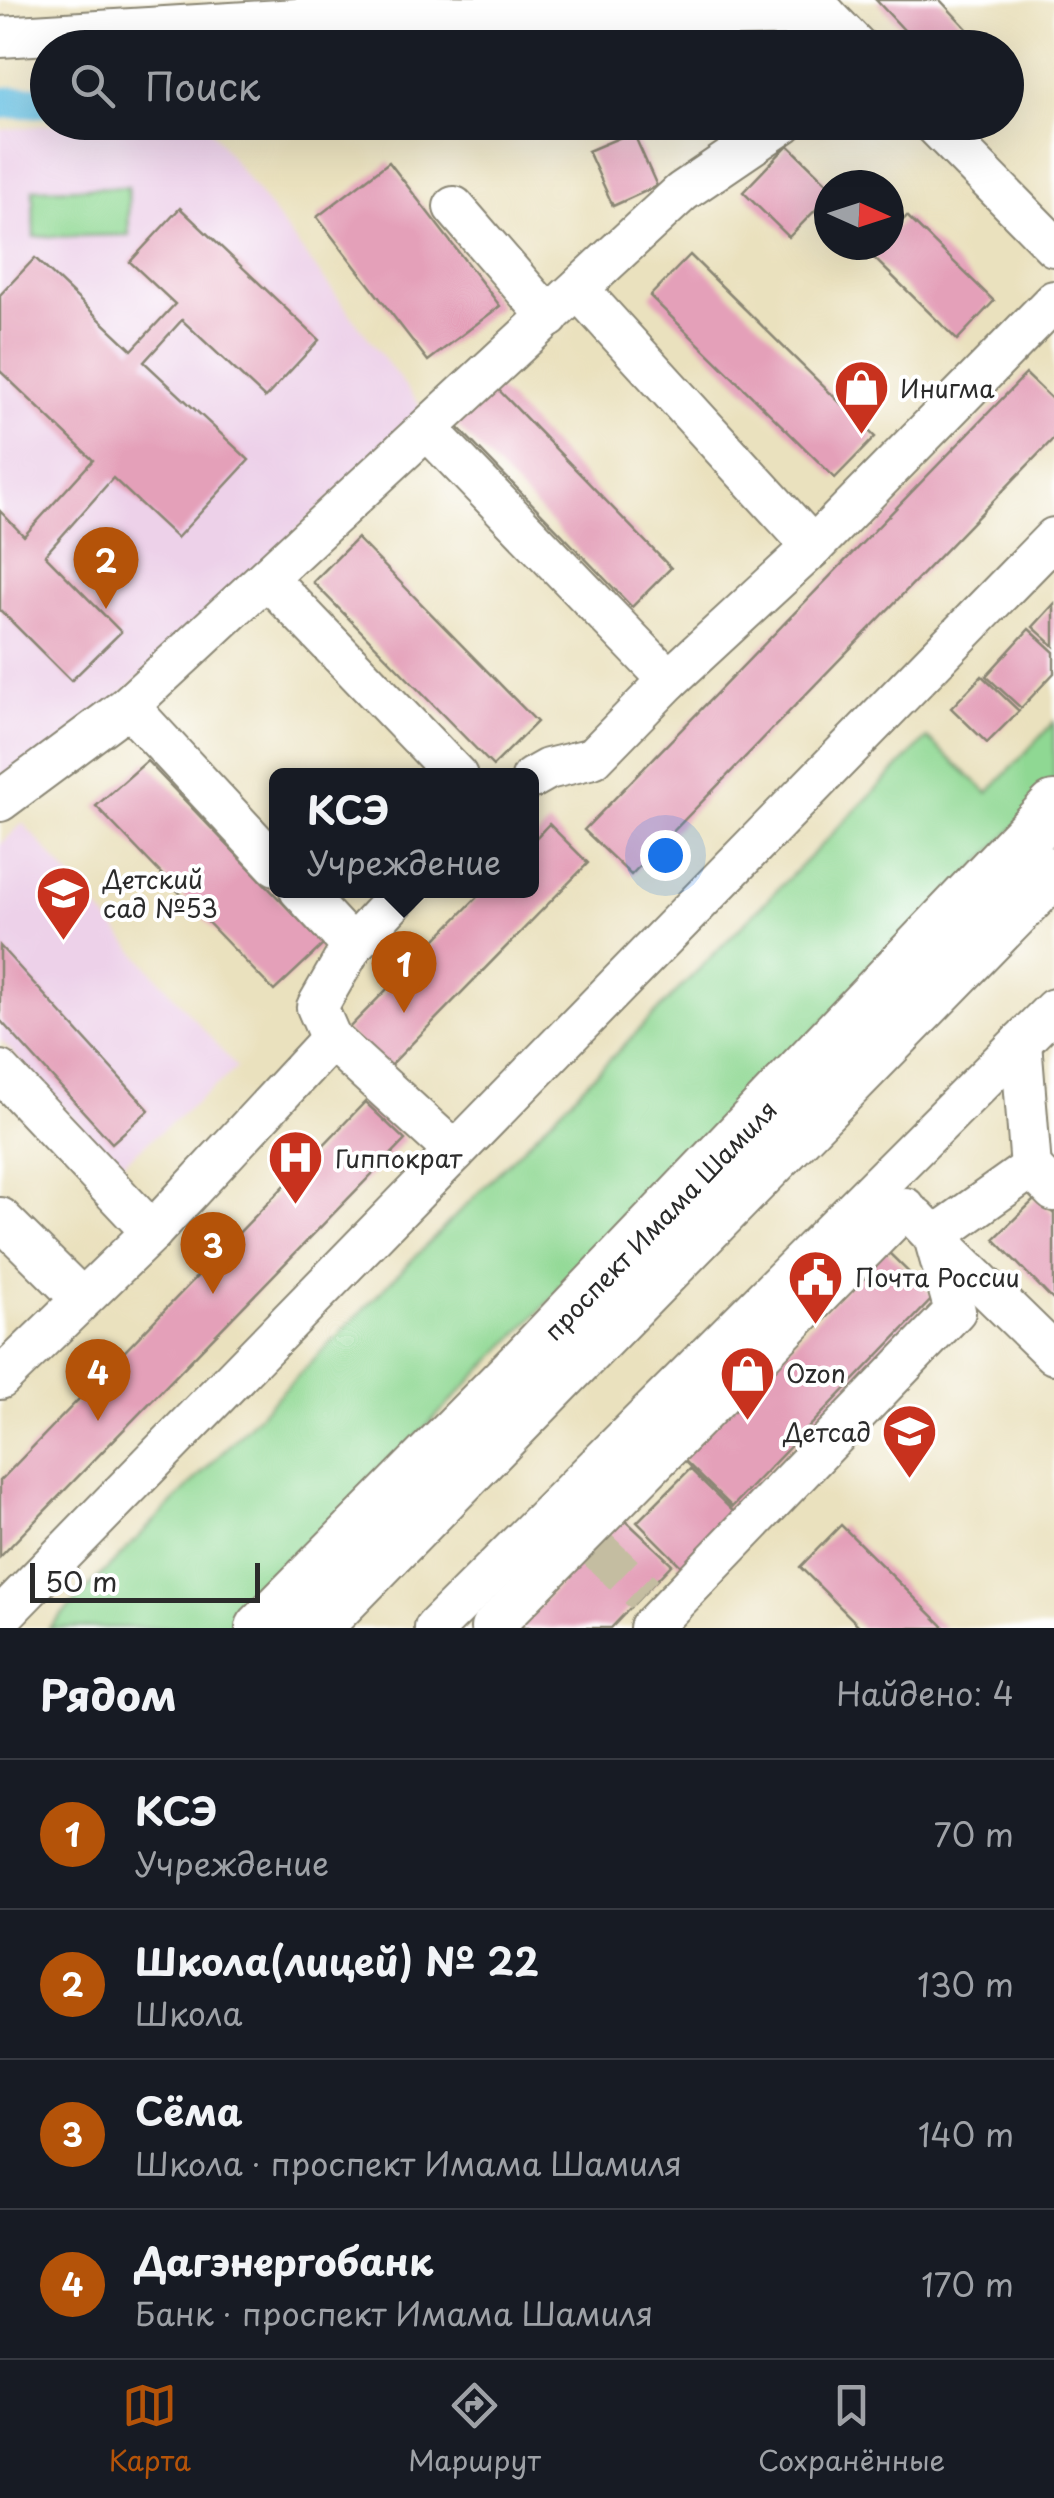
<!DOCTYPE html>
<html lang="ru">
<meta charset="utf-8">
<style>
body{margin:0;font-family:"Playpen Sans",sans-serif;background:#20242c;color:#f1f3f6}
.compass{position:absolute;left:814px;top:170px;width:90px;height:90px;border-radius:50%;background:#171b24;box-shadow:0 10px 40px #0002;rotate:93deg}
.scale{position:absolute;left:30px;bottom:25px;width:230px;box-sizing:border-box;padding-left:10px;border:5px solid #2b2b2b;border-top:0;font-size:28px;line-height:35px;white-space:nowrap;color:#2b2b2b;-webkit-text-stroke:8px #fff;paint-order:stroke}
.you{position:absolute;left:665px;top:855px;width:35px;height:35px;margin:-25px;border:8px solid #fff;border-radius:50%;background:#1a73e8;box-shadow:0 0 0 15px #1a73e833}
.badge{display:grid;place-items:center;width:65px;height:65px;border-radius:50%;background:#b45309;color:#fff;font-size:32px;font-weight:700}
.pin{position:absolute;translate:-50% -82px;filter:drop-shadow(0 2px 5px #0008)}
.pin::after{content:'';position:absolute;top:52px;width:35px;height:30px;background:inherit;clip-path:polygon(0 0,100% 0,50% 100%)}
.popup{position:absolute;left:269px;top:768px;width:270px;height:130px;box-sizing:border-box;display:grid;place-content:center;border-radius:15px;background:#171b24;filter:drop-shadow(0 2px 8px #0005);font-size:32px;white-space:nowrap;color:#9ea1a6}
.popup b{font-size:38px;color:#f1f3f6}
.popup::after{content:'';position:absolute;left:50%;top:100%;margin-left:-20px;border:20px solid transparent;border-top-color:#171b24}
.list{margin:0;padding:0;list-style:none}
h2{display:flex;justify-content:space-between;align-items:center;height:130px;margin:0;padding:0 40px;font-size:42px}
h2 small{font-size:32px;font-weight:400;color:#9ea1a6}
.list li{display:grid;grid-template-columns:65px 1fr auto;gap:30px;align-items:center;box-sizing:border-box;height:150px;padding:0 40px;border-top:2px solid #363941}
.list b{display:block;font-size:38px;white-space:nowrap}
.list p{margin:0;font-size:32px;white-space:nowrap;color:#9ea1a6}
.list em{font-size:32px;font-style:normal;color:#9ea1a6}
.icon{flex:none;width:55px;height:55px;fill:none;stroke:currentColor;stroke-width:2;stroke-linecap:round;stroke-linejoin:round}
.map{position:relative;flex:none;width:1054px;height:1628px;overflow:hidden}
.search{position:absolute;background:#171b24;box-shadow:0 10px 40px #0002;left:30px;right:30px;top:30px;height:110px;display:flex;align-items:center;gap:25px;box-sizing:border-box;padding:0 35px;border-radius:55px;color:#9ea1a6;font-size:38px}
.sheet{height:730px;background:#171b24}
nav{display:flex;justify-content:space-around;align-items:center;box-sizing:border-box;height:140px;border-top:2px solid #363941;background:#171b24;font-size:28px;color:#9ea1a6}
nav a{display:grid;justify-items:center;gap:5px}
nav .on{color:#b45309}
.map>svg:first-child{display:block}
.built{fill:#edd1e9}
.green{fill:#8fd893;stroke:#5d825f;stroke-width:2.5}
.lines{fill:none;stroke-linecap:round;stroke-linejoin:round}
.canal{stroke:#64c0e2;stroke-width:32}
.building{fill:#e4a0b9}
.minor-tunnel{stroke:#c4bda1;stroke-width:40;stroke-dasharray:40 20;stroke-linecap:butt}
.minor-casing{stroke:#8a8674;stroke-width:44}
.major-casing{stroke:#8a8674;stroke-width:54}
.minor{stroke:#fff;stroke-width:40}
.major{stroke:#fff;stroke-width:50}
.labels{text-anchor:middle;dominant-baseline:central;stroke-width:8;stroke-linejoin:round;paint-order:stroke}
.poi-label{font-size:25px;fill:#2b2b2b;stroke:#fff;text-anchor:start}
.street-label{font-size:25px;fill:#2b2b2b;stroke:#fff}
</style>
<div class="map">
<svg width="1054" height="1628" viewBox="0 0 1054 1628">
<rect width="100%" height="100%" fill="#fff"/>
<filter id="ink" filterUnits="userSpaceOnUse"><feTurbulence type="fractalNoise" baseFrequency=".01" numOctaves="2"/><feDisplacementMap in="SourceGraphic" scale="20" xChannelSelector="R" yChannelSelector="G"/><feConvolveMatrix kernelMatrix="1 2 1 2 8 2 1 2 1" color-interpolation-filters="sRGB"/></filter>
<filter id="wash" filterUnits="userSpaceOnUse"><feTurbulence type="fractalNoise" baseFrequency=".0048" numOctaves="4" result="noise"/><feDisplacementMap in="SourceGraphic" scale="40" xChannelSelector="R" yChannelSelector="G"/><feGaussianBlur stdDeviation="2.25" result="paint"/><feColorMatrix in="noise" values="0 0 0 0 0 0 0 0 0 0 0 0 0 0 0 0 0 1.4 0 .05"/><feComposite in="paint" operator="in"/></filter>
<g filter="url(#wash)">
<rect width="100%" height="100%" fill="#eae1be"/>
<g class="built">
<path d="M75,122l130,1 219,288 -424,396v-677z"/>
<path d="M23,823l214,245 -119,99 -118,-128v-194z"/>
</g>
<g class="green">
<path d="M128,187l1,48 -95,2 -1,-48z"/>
<path d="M1054,722v66l-826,840h-179l878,-890 61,55z"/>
</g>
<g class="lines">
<path class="canal" d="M0,103l48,-2"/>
</g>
<g id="blocks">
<g class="building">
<path d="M876,0h64l45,48h-64z"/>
<path d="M433,34l336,6v8h-336z"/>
<path d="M633,132l24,54 -44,20 -25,-55z"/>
<path d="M788,145l41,40v11l-40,41 -46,-45z"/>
<path d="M389,162l111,144 -72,55 -111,-144z"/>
<path d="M180,208l139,132 -54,58 -83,-78 -38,42 105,98 -72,78 -64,-60 -68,77 76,77 -50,49 -71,-71v-99l24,25 69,-76 -93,-89v-76l35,-37 97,92 43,-46 -45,-42z"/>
<path d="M907,216l87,85 -37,39 -87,-86 9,-9h10v-11z"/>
<path d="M690,255l185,182 -40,41 -185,-182z"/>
<path d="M1026,374l28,27v37l-423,437 -47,-45z"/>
<path d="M493,384l178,184 -39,39 -179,-185z"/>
<path d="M357,538l180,184 -44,44 -180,-184z"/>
<path d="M1054,604v42l-21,-19z"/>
<path d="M1029,629l25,23v21l-33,35 -35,-32z"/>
<path d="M982,676l37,35 -32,32 -36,-35z"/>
<path d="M147,761l176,184 -49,46 -178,-185z"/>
<path d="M549,824l39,39 -202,207 -40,-39 138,-141h48v-48z"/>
<path d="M0,946l149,164 -37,33 -112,-123z"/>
<path d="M365,1102l40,38 -405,417v-76z"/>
<path d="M1037,1197l17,17v87l-60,-62z"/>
<path d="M884,1248l50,49 -202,210 -50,-49z"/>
<path d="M690,1469l50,49 -53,54 -50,-50z"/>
<path d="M623,1518l49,46 -61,64h-94z"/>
<path d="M841,1525l104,103h-84l-61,-61z"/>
</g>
</g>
</g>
<g filter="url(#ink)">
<use href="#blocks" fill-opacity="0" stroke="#8a8674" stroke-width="2.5"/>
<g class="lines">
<path class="minor-tunnel" d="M595,1547l49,47"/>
<defs>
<g id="minor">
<path d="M555,0l18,18 253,-3"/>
<path d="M811,0l47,48"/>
<path d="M0,37l361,-22 212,3"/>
<path d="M932,122l122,124"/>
<path d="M454,207l95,110"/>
<path d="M578,289l235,258 241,-246"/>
<path d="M427,429l242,251 144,-133"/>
<path d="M267,578l190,198"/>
<path d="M128,706l148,159"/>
<path d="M532,778l16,-9 45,-11 76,-78"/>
<path d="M0,801l128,-95 554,-514 103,-70"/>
<path d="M300,890l52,56 -35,61 14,32 124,113"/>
<path d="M352,946l52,-56"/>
<path d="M1021,1042l10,126"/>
<path d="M0,1071l152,161"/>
<path d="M915,1217l19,20 97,-69 23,23"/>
<path d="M0,1218l82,81"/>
<path d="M936,1239l118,115"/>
<path d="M0,1379l152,-147 179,-193"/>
<path d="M0,1618l1054,-1080"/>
<path d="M435,1628l619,-619"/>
<path d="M491,1628l414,-420"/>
<path d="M650,1628l305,-317 -21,-74"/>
</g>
<g id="major">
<path d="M261,1628l265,-268 528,-553"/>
<path d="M315,1628l739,-756"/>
</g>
</defs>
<use href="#minor" class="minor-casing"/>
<use href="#major" class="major-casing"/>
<use href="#minor" class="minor"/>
<use href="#major" class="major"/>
</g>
</g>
<defs>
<symbol id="shop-pin" viewBox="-11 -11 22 30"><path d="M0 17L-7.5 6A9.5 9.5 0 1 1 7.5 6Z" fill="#c8321e" stroke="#fff"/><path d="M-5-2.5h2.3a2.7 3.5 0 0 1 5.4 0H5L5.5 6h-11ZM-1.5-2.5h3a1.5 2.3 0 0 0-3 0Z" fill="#fff"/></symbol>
<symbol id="school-pin" viewBox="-11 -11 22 30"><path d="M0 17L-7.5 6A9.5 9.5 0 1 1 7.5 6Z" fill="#c8321e" stroke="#fff"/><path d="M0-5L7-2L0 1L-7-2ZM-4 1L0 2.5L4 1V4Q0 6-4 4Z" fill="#fff"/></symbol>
<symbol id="hospital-pin" viewBox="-11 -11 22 30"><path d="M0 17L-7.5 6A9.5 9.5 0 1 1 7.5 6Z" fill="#c8321e" stroke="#fff"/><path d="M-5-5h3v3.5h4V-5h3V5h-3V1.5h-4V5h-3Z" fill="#fff"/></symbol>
<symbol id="civic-pin" viewBox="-11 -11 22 30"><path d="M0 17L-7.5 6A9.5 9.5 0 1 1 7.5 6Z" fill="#c8321e" stroke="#fff"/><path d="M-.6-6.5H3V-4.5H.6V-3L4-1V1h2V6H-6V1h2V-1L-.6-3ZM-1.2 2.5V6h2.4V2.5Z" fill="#fff"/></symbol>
</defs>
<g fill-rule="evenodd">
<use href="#shop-pin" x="830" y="356" width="63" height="86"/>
<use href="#school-pin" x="32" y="862" width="63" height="86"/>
<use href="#hospital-pin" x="264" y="1126" width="63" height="86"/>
<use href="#civic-pin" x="784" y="1246" width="63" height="86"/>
<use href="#shop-pin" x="716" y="1342" width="63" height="86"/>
<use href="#school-pin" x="878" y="1400" width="63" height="86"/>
</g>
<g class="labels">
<g class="poi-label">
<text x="900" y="388">Инигма</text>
<text x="103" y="879">Детский<tspan x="103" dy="29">сад №53</tspan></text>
<text x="335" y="1158">Гиппократ</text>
<text x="855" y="1277">Почта России</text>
<text x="786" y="1373">Ozon</text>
<text x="871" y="1432" text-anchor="end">Детсад</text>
</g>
<g class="street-label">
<text transform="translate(660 1220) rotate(-46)">проспект Имама Шамиля</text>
</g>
</g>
</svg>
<svg class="compass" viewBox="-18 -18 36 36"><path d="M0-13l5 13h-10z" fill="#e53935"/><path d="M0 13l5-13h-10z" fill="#9ea1a6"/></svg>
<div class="scale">50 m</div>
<div class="you"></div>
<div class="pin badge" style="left:404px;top:1013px">1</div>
<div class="popup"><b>КСЭ</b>Учреждение</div>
<div class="pin badge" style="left:106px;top:609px">2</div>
<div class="pin badge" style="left:213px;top:1294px">3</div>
<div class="pin badge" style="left:98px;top:1421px">4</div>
<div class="search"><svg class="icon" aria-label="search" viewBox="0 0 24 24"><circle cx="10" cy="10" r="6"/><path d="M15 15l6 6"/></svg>Поиск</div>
</div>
<section class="sheet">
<h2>Рядом<small>Найдено: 4</small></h2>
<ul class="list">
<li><span class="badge">1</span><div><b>КСЭ</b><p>Учреждение</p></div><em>70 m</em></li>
<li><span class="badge">2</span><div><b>Школа(лицей) № 22</b><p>Школа</p></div><em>130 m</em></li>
<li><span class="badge">3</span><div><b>Сёма</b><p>Школа · проспект Имама Шамиля</p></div><em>140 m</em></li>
<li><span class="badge">4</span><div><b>Дагэнергобанк</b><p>Банк · проспект Имама Шамиля</p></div><em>170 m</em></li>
</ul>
</section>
<nav>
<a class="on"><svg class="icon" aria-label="map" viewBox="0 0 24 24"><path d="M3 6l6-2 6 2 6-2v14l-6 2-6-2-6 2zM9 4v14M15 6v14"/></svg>Карта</a>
<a><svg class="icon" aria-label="directions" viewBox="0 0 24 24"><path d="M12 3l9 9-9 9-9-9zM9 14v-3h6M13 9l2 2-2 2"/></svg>Маршрут</a>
<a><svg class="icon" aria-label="saved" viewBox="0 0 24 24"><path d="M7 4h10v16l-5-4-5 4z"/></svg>Сохранённые</a>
</nav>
